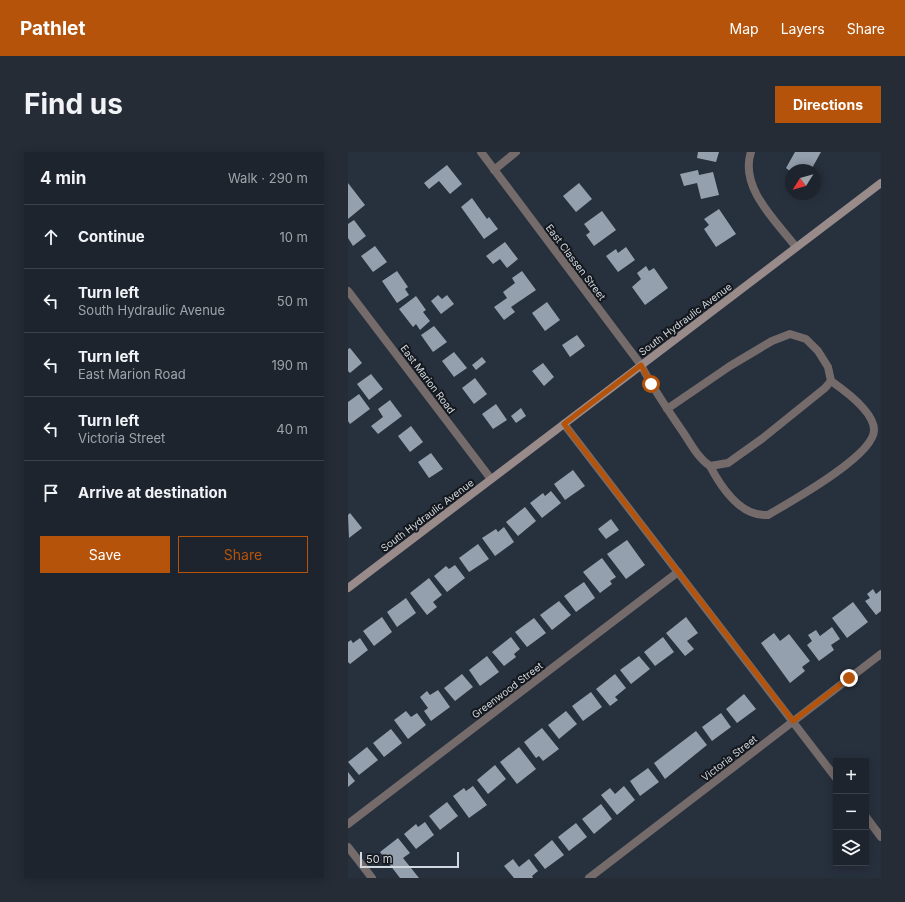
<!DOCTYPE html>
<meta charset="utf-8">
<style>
body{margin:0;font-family:Inter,sans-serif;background:#252c36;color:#f1f3f6}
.controls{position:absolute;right:12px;bottom:12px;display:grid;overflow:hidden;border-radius:0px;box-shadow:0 2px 10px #0003}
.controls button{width:36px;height:36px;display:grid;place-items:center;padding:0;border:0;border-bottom:1px solid #3b414a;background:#1d242e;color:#f1f3f6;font:20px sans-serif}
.compass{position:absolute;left:437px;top:12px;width:36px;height:36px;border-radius:50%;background:#1d242e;box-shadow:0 2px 10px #0003;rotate:233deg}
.scale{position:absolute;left:12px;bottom:10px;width:99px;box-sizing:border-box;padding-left:4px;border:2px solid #d2d8e0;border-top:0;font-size:11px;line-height:14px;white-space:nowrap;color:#d2d8e0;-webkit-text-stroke:3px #14181d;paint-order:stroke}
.stop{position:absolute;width:12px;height:12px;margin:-9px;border:3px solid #b45309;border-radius:50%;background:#fff}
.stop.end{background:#b45309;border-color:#fff;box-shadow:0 1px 4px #0008}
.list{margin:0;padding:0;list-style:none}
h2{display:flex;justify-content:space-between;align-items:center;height:52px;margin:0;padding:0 16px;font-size:17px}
h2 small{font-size:13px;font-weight:400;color:#a0a4aa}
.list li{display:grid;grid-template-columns:26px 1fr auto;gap:12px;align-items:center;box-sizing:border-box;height:64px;padding:0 16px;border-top:1px solid #3b414a}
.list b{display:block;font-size:15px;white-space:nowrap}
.list p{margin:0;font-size:13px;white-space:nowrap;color:#a0a4aa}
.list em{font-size:13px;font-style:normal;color:#a0a4aa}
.actions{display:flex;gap:8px;padding:12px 16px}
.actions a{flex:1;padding:9px 0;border:1px solid #b45309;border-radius:0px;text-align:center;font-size:14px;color:#b45309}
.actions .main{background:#b45309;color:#fff}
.icon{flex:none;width:22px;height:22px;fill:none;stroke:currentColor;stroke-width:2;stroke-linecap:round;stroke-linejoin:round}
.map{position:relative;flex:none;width:533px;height:726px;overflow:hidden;border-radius:0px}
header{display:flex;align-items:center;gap:24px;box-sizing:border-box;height:56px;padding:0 20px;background:#b45309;color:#fff}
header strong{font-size:19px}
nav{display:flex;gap:22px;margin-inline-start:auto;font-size:14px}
.intro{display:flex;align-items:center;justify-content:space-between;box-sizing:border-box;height:96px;padding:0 24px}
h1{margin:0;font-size:28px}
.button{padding:10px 18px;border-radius:0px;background:#b45309;color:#fff;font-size:14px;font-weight:700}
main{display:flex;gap:24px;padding:0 24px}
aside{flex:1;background:#1d242e;border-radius:0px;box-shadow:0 2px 10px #0003}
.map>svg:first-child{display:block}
.building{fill:#95a0af}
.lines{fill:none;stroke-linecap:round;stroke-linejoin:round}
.lane{stroke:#746b6a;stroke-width:8}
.street{stroke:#746b6a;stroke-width:8}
.secondary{stroke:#9a8b8b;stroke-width:8}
.route{stroke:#b45309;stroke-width:5}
.labels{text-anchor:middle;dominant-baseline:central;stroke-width:4;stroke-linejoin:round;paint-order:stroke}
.street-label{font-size:10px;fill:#d2d8e0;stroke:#14181d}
</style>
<header>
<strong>Pathlet</strong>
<nav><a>Map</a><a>Layers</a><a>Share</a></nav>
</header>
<div class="intro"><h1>Find us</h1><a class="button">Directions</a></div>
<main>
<aside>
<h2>4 min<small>Walk · 290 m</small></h2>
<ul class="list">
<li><svg class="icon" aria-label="ahead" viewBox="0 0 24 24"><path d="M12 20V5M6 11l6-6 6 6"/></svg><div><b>Continue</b></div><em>10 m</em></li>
<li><svg class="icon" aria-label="left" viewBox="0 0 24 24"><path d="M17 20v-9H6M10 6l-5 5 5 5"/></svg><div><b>Turn left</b><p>South Hydraulic Avenue</p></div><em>50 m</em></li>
<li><svg class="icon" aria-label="left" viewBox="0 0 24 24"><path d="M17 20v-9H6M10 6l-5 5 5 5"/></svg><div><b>Turn left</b><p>East Marion Road</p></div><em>190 m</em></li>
<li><svg class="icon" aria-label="left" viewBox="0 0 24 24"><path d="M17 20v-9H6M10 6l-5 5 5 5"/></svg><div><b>Turn left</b><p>Victoria Street</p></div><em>40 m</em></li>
<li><svg class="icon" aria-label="arrive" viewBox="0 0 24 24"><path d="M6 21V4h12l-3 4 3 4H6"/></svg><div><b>Arrive at destination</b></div></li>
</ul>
<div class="actions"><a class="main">Save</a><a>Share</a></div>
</aside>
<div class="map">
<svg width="533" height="726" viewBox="0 0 533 726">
<rect width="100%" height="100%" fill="#27303d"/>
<g class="building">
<path d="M350,0h21l-3,10 -19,-4z"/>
<path d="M447,0h26l-10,18h-20v2l-5,-4z"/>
<path d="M99,13l15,19 -12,10 -11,-13 -10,8 -5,-6z"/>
<path d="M350,18l1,5 14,-3 6,23 -18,4 -4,-16 -13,3 -4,-12z"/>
<path d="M0,31l17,22 -17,14z"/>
<path d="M231,31l13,16 -16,13 -13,-16z"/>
<path d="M124,46l15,21 2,-2 9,12 -14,10 -23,-32z"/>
<path d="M371,57l17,25 -20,13 -12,-18 5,-4 -5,-6z"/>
<path d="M254,59l14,19 -22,16 -8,-11 4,-3 -6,-8z"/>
<path d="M6,68l12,16 -13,10 -5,-8v-14z"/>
<path d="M157,90l13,17 -11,9 -7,-9 -7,5 -7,-8z"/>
<path d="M27,94l12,16 -14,10 -12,-16z"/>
<path d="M278,95l9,13 -17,12 -12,-16 10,-7 2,4z"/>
<path d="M298,114l3,5 5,-3 14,20 -23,17 -13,-18 9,-8 -4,-6z"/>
<path d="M49,119l11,16 -3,2 4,6 -12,8 -15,-22z"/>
<path d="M174,119l14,19 -25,17 4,5 -11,8 -10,-13 13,-9 -4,-6 12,-9 -3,-5z"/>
<path d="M90,143l4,4 5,-4 7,9 -13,10 -10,-13z"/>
<path d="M68,144l10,14 -3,2 7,9 -10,9 -4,-6 -3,3 -14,-18z"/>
<path d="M199,150l13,18 -15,11 -13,-18z"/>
<path d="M86,174l13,16 -14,10 -12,-17z"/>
<path d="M229,183l8,11 -15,11 -8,-12z"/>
<path d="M2,196l12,15 -12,10 -2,-2v-22z"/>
<path d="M106,200l13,16 -13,9 -12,-16z"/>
<path d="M134,205l4,5 -10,8 -4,-5z"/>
<path d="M195,211l11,14 -10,9 -12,-15z"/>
<path d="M23,222l12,15 -14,11 -12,-16z"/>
<path d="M127,226l12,16 -13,10 -12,-16z"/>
<path d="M11,242l11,15 -20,15 -2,-3v-19z"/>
<path d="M42,248l12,16 -24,18 -7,-8 12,-9 -5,-8z"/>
<path d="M148,252l11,16 -14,9 -11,-15z"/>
<path d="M173,256l5,8 -10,7 -5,-7z"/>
<path d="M63,274l12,16 -13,10 -12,-16z"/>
<path d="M83,301l12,16 -14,9 -11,-16z"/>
<path d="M225,318l12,16 -20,14 -11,-16z"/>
<path d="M203,339l10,12 -19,15 -12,-15 13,-10 2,3z"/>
<path d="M177,355l11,14 -18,15 -12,-14z"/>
<path d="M2,361l12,15 -13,10 -1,-23z"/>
<path d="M263,367l8,11 -13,9 -8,-10z"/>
<path d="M156,375l10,15 -19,14 -13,-18 14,-9 2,3z"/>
<path d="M279,388l18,25 -19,14 -19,-25z"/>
<path d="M130,392l11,15 -20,13 -10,-14z"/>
<path d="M254,406l14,19 -6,4 2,3 -12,9 -17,-21z"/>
<path d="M107,413l10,13 -18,14 -13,-16 12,-10 3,3z"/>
<path d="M81,426l13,17 -9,7 4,5 -10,8 -17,-22z"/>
<path d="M236,430l11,16 -19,14 -12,-16z"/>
<path d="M525,437l3,5 5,-4v21l-5,4 -11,-14 5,-3 -3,-4z"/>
<path d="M58,446l10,15 -19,14 -10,-15z"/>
<path d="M211,449l12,14 -19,15 -12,-15z"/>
<path d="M505,450l15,20 -21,16 -15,-20z"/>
<path d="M34,465l10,15 -18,14 -11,-15z"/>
<path d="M338,465l12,16 -11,8 7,8 -9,7 -19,-23z"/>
<path d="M186,466l12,15 -19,14 -12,-15z"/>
<path d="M484,475l8,12 -9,6 3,5 -15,11 -12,-16 5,-4 -4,-6 8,-5 4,6z"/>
<path d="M426,481l6,8 9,-7 21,27 -8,6 3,4 -15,12 -29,-40z"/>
<path d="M163,485l9,12 -6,5 2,3 -12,9 -12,-14z"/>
<path d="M315,485l11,15 -19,14 -11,-14z"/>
<path d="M12,486l8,12 -18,14 -2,-2v-20l3,-2 2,3z"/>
<path d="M139,504l12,16 -19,14 -11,-16z"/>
<path d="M291,504l11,13 -19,15 -11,-14z"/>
<path d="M114,522l11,13 -18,14 -11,-13z"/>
<path d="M267,522l11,14 -11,9 3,3 -8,6 -14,-17z"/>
<path d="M90,538l12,17 -19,14 -7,-10 4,-3 -8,-11 7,-6 3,4z"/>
<path d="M243,540l11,15 -19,14 -11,-15z"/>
<path d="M396,542l12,15 -19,14 -11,-14z"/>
<path d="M58,559l5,6 6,-4 9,12 -18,14 -14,-19z"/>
<path d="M218,559l11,13 -18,15 -11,-14z"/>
<path d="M373,561l10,14 -19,14 -10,-14z"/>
<path d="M194,576l17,21 -16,12 -4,-5 -3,2 -12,-16z"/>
<path d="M43,577l11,14 -18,14 -11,-14z"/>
<path d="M348,579l11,14 -42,34 -11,-16z"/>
<path d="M19,595l11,13 -19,15 -11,-13z"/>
<path d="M171,595l17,22 -19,15 -17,-22z"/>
<path d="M147,613l11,14 -18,15 -11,-14z"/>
<path d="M300,616l11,14 -19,14 -10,-15z"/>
<path d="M0,620l7,9 -7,6z"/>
<path d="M125,634l14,19 -18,13 -16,-22 11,-8 2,3z"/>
<path d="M276,634l11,14 -18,15 -16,-20 9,-7 5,6z"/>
<path d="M99,650l11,14 -18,14 -11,-14z"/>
<path d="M253,652l11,15 -18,15 -12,-15z"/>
<path d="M77,670l9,13 -18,14 -12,-15 12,-10 2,3z"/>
<path d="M228,671l11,14 -18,14 -11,-14z"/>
<path d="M50,686l12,15 -7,5 16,20h-19l-20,-26z"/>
<path d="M204,688l12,15 -19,14 -11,-14z"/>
<path d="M165,707l6,8 10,-8 9,12 -6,5 1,2h-19l-10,-12z"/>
</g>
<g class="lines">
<g class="lane">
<path d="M293,213c12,24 27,45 42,67 8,12 15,26 27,34l18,-3 35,-25 62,-50 6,-7 -3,-14 -10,-16 -12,-12 -16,-5 -18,7 -42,25 -63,43"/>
<path d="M362,314c11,21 31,51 58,49 22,-13 106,-59 106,-85 0,-18 -30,-40 -43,-49"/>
</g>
<g class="street">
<path d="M133,0l160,213"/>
<path d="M403,0c-12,36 26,70 45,95"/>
<path d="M146,18l22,-18"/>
<path d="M0,139l143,188"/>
<path d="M216,272l272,354"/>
<path d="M518,665l15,20"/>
<path d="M0,672l330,-252"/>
<path d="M0,695l24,31"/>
<path d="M241,726l292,-224"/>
</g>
<path class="secondary" d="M0,436l533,-405"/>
</g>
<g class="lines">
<path class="route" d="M303,232l-10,-19 -77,59 229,297 56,-43"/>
</g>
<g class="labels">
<g class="street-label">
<text transform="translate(228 110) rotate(53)">East Classen Street</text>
<text transform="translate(337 167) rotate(-37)">South Hydraulic Avenue</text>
<text transform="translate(80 227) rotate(53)">East Marion Road</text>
<text transform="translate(79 363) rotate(-37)">South Hydraulic Avenue</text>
<text transform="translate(159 538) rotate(-37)">Greenwood Street</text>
<text transform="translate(381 606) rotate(-38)">Victoria Street</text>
</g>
</g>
</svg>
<div class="controls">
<button>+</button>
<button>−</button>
<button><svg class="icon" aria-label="layers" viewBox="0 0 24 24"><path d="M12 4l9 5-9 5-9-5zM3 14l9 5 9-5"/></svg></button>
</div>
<svg class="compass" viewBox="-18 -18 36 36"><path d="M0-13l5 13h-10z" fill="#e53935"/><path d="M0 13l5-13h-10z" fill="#a0a4aa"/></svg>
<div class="scale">50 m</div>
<div class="stop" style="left:303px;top:232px"></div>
<div class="stop end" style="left:501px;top:526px"></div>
</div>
</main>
